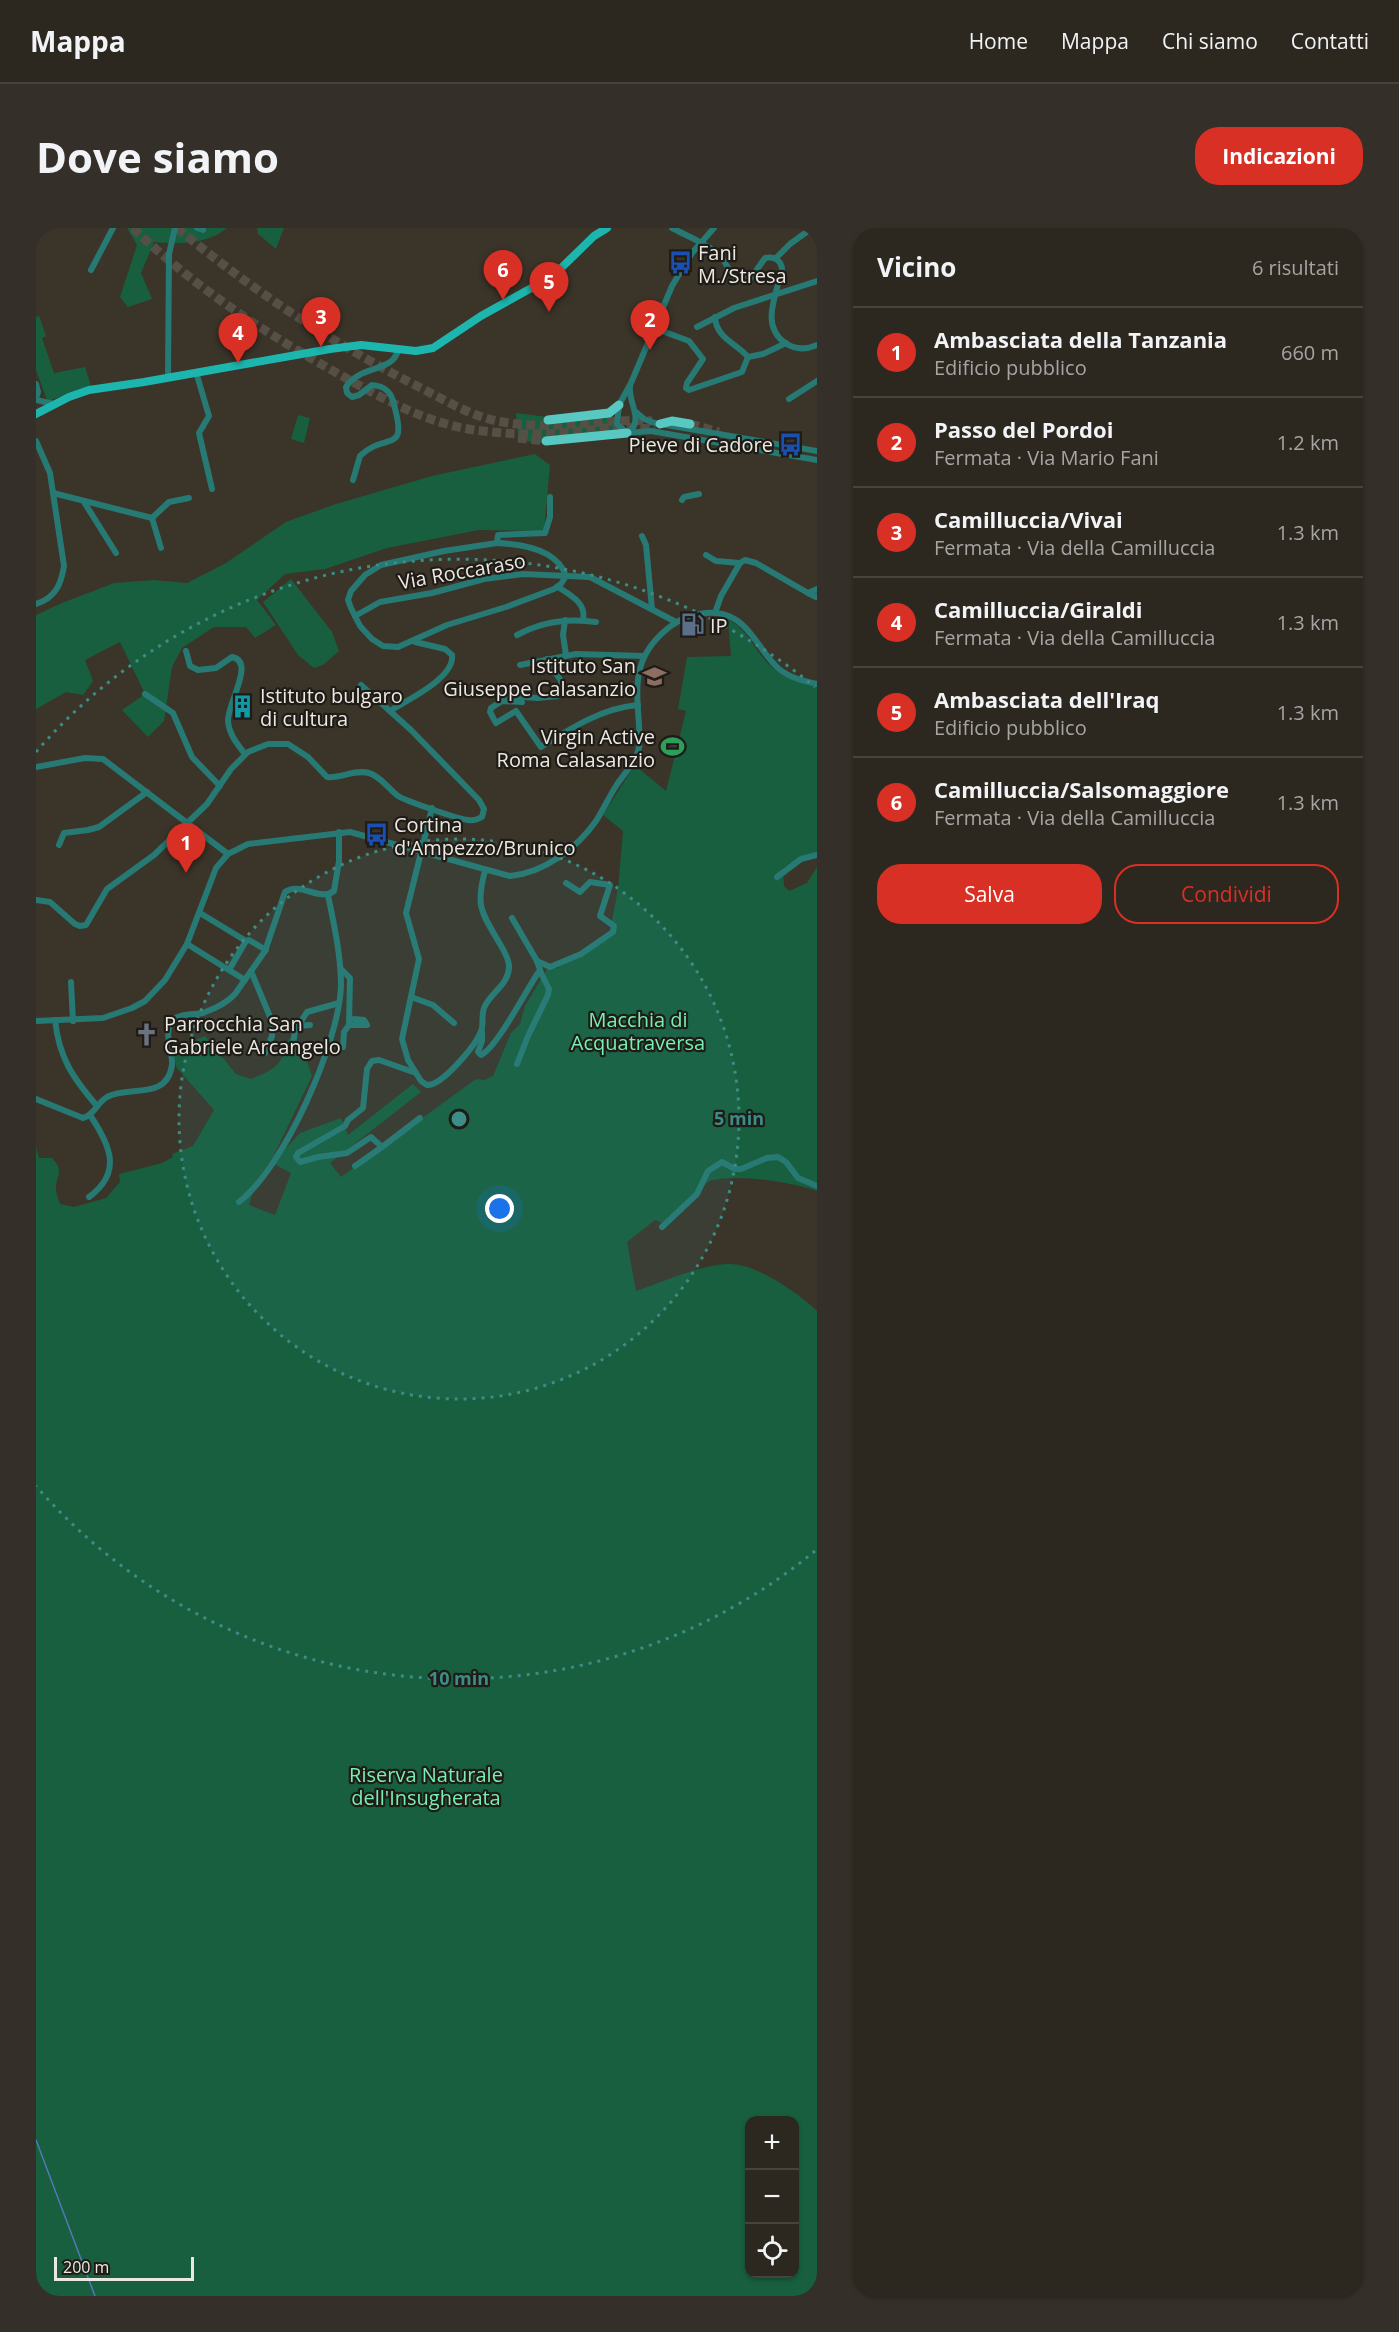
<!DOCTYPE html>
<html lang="it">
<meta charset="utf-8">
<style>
body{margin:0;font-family:"Open Sans",sans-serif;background:#342f28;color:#f1f3f6}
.controls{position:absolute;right:18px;bottom:18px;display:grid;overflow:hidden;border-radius:12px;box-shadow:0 2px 4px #0004}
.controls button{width:54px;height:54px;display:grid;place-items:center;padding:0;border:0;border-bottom:2px solid #48443d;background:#2c271f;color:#f1f3f6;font:30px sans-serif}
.scale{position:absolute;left:18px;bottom:15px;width:140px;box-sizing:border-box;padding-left:6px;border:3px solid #ece8e1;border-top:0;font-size:16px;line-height:21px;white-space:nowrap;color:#ece8e1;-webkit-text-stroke:4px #1f1c17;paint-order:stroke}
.you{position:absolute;left:464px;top:981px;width:21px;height:21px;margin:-15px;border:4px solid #fff;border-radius:50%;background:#1a73e8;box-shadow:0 0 0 9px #1a73e833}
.badge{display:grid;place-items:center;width:39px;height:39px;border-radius:50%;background:#d93025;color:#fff;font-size:20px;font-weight:700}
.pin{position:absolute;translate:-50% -50px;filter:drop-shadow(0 2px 3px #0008)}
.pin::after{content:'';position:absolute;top:32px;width:21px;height:18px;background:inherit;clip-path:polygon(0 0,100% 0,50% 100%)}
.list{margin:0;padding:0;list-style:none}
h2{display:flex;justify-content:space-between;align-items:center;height:78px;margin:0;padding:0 24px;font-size:26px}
h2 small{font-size:20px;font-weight:400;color:#a6a5a4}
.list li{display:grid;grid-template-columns:39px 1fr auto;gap:18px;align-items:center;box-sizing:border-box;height:90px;padding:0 24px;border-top:2px solid #48443d}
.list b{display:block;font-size:22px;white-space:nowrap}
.list p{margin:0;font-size:20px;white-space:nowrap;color:#a6a5a4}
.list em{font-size:20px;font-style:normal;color:#a6a5a4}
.actions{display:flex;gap:12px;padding:18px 24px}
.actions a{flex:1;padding:14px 0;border:2px solid #d93025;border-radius:24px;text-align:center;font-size:21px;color:#d93025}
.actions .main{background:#d93025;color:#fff}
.icon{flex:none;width:33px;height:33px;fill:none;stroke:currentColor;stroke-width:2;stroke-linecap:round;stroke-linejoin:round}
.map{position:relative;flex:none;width:781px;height:2068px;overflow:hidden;border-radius:24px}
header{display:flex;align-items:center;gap:36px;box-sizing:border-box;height:84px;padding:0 30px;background:#2c271f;border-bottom:2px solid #48443d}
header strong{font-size:28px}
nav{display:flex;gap:33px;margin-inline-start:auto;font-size:21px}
.intro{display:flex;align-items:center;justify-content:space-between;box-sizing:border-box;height:144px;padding:0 36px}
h1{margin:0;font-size:42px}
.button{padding:15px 27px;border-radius:24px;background:#d93025;color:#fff;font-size:21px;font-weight:700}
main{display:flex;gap:36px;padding:0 36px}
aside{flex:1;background:#2c271f;border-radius:24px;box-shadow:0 2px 4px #0004}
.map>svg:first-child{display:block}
.green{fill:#175f3f;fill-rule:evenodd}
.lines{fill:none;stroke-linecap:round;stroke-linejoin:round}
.stream{stroke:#57b;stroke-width:1.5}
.highway-tunnel{stroke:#564f45;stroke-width:9;stroke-dasharray:9 4.5;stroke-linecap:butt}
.minor{stroke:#277974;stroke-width:6}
.major{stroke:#1cb6af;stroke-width:8}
.highway{stroke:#57c9c2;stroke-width:9}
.ring{fill:none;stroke:#3b8d85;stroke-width:3;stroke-dasharray:3 6}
.labels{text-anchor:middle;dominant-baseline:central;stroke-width:4.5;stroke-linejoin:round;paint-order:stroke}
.poi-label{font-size:20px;fill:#ece8e1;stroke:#1f1c17;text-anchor:start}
.street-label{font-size:20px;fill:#ece8e1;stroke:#1f1c17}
.park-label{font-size:20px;fill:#76f0b2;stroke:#1f1c17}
.centre{fill:#3b8d85;stroke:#1f1c17;stroke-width:3}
.ring-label{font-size:18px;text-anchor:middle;font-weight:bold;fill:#3b8d85;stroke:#1f1c17;stroke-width:4.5;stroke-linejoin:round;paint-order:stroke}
</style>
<header>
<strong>Mappa</strong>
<nav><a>Home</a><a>Mappa</a><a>Chi siamo</a><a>Contatti</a></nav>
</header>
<div class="intro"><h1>Dove siamo</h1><a class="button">Indicazioni</a></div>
<main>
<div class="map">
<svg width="781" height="2068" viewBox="0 0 781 2068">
<rect width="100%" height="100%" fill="#3b3429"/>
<g class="green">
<path d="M91,0h100c-20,17 -48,16 -73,14l-13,31 11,26 -24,8 -8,-10 17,-52z"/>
<path d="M221,0h27l-8,21 -18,-15z"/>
<path d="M3,88l7,20 -4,2 12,35 31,-6 6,19 -40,14h-4l-11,-30v-53z"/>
<path d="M480,185l32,4 65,-2 -1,7 4,8c-31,6 -66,19 -98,9z"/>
<path d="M262,187l12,3 -6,25 -13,-4z"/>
<path d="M499,226l15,11 -6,66 -65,-1 -92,18 -62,21 -40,5 -28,26 19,25 -21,13 -9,-11h-32l-32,21 -10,19 -8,54 -16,16 -26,-27 23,-16 -25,-52 -35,18 8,21 -10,14 -17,-3 -30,17v-94l26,-12 52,-20 40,-3 33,3 39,-20 60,-41 50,-18 96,-28z"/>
<path d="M255,351l41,53 7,19 -16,14 -9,3 -16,-13 -35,-53z"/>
<path d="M692,391c22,12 27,34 45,49 12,12 29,14 44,18v168l-14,2 -20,12 1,18 5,5 18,-8 10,-16v324c-25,-9 -83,-18 -108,-10l-47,42 -7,-3 -28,22 9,49c26,-9 67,-27 93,-27 26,-1 70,29 88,47v985h-781v-1149l3,11h13c14,15 3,16 4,32 0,4 3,10 4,14l14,3 32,-9 14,-16 -1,-8 43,-11 11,-6 -1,-3 21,-8 21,-36 -38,-43 -3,-18 32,-13 31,38 15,5c11,-5 26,-9 31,-22 3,-9 3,-14 10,-21l9,8 11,32 -40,83 -16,22 -7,24 26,10 16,-42 -19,-10 28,-30 41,-15 7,17 65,-51 8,8 -91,71 11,14 135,-98 9,1 8,-4 18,-43 9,-9 5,-18 22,-37 11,-1 3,-6 48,-26 9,-47 5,-58 -20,-16 28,-44 6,-4 29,24 20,-80 -8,-2 9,-52 44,-1zM714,1892h44v154h-44z"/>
</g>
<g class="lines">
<path class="stream" d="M0,1912l59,156"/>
<g class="highway-tunnel">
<path d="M97,0c62,60 135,107 211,149 43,24 88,49 139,54 25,3 51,4 77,2 32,-3 63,-9 95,-3"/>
<path d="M141,0c76,63 158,117 246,161 25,13 52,29 80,33 50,9 99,-4 149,-1"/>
<path d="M654,196l29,8"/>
<path d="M482,210l28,3"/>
</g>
<g class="minor">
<path d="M161,0l6,2"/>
<path d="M636,0c15,8 34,15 46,26 9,7 10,20 20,26l13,-2 14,-20c8,-2 15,1 17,10 -4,25 -23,56 3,75 11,7 21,7 32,2"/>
<path d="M678,0l-22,25 -20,33 -41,97 -12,22 -2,19 10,9 24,-2 166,29"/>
<path d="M740,30l14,-14 22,-16"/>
<path d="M55,42l22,-42"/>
<path d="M679,89c1,21 21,26 33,40"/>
<path d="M661,99l37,-19 83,-27"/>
<path d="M618,100l35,13 14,18 -16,24 -1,5 3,2 53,-18 6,-15 15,-3 23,-11"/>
<path d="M160,144l13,44 -10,17 13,56"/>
<path d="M132,149l1,-123 6,-26"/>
<path d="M0,156l2,8 -2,6"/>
<path d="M753,171l28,-18"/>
<path d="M0,172l18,4"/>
<path d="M600,184l8,7 11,4 162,28"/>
<path d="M593,204c15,-13 -1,-29 1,-46"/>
<path d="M0,213l14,32 14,93c-3,19 -9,32 -28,38"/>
<path d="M317,252l7,-24c27,-26 49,1 33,-55 -3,-11 -10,-15 -21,-16l-13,10 -7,2 -5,-4 -1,-6c15,-23 47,-14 52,-37"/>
<path d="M17,265l99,25 9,30"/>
<path d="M646,272l2,-3 15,-3"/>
<path d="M48,274l32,51"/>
<path d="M116,290l17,-16 20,-4"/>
<path d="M606,308l4,9 6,64"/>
<path d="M461,315c24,1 60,6 69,33l-5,8 -7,5 -48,18 -59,18 -49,22 -15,-1 -11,-7 -12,-13 -9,-18 -3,-8 3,-9 14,-16 16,-10 63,-14z"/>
<path d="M461,315l1,-8 47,-2 5,-16v-20"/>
<path d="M670,327l10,6 24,2"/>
<path d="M522,359c12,8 29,16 25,33"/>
<path d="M781,361l-9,4 8,4 1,-1"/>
<path d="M679,385l6,-17 19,-33 5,-3 11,3 52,30"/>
<path d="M319,388l25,-14 52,-9 52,-14 39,-5 67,3 86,45"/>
<path d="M529,392l-2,15 3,20"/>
<path d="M481,407c24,-13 52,-17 79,-13"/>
<path d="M150,423l4,15 8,4 18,-2 16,-11c24,4 -5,47 -4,64 1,13 9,23 17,33"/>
<path d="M484,437l56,-11 68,2"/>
<path d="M109,466l28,19 19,44 28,29"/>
<path d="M466,467l35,3 21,-2c11,-14 -3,-22 -11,-32v-5"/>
<path d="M486,474l-20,-1 -11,7 -1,4 6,11 20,-12 25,36c30,-19 61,-39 97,-42"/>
<path d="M354,483c17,-11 65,-33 62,-56l-7,-6 -30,-7"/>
<path d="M636,515l11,1"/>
<path d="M0,539l49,-9 18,1 125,95"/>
<path d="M396,580l-26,105 13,46 -17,80 6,21 13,21 6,4c15,1 49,-40 54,-54 3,-7 0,-15 3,-23 6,-16 26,-23 25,-43 -1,-8 -5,-14 -9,-21 -18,-31 -25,-37 -15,-73"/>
<path d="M23,617l5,-12 24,-3 11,-3 48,-35"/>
<path d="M741,649l24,-18 16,-4"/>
<path d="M0,672l14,2 25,22 5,2 6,-1 21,-36 47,-34 53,-51 24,-35 17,-17 20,-8h20l20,13 19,20c14,2 27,-8 42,-4 11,3 20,16 29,23 8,5 60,23 70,24 6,1 9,0 14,-3l2,-8 -5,-9 -68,-70 -50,-45"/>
<path d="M164,685l46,28 3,-1 17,10"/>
<path d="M476,690l25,43 4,12"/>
<path d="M151,716l58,36"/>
<path d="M501,733l13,6 31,-13 32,-22 1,-6 -14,-10 10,-31 -20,-3 -10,10 -14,-9"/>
<path d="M305,741l9,9 -1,47 -5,7 -1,15"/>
<path d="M193,742l17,-29"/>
<path d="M215,743l22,53 -1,12 -7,17"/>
<path d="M35,754l2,39"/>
<path d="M375,769l22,8 21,18"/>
<path d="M19,792c4,38 18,58 42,86"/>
<path d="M0,793l67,-3 29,-10 13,-7 20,-21 22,-36 29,-76 12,-14 20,-10 102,-12 160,44c34,-3 67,-28 86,-55 7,-11 13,-24 20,-35 7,-11 19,-23 22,-35 3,-8 1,-19 1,-27 -3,-39 -6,-67 28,-95 13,-11 32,-18 50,-16 33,4 40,37 62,56 11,9 25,12 38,15"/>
<path d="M313,797h18l-3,-5 -10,-1"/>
<path d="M262,798l12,-1"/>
<path d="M446,804v9l-4,11 3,3c15,-6 46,-66 57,-82h3l8,16 -1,6 -20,41 -11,28"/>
<path d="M257,816l2,-13 12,-19 32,-9"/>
<path d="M380,845l-37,-13 -7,1 -5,8 -4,39 -15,12 -3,6 -47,27 -2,4 4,5 18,-5 29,-4 24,-16 11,10 38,-29"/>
<path d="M0,871l47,19c11,-3 14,-15 24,-21 22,-12 60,4 65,-32 1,-13 -9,-33 0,-44 7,-8 22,-6 31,-8 11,-4 24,-10 32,-19l30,-43 20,-59c15,-11 34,10 49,-1l5,-30v-29"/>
<path d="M319,938l27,-19"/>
<path d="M53,969c34,-25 21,-52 1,-82"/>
<path d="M203,974c46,-36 100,-159 102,-216 0,-31 -7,-61 -13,-91"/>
<path d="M626,999l35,-33 11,-23 14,-9 13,7h6l26,-11 11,-1 8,5 12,16 19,8"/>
</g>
<path class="major" d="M0,186l33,-17 20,-7 55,-8 186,-33 31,-4 55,6 17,-3 48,-32 72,-40 41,-40 13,-8"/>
<g class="highway">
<path d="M512,192l61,-7 10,-8"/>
<path d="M624,196l12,-3 18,3"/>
<path d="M510,213l81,-8"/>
</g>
</g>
<circle cx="423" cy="891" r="280" fill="#3b8d85" fill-opacity=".12"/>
<g class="ring">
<circle cx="423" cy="891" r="280"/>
<path d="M779 1323A560 560 0 0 1 0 1258M0 524A560 560 0 0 1 779 459"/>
</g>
<defs>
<symbol id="bus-bare" viewBox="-9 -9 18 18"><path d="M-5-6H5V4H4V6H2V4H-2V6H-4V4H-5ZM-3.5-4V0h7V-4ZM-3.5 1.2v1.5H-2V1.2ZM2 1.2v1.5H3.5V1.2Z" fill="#1a4fb4" stroke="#1f1c17" stroke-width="2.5" paint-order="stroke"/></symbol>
<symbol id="fuel-bare" viewBox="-9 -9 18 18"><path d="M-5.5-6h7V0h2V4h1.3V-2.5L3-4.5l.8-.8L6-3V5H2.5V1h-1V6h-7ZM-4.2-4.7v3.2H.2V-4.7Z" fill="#5c6f8a" stroke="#1f1c17" stroke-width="2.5" paint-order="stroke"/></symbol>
<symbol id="school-bare" viewBox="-9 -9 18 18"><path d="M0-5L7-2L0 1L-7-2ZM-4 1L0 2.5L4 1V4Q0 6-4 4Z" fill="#8d6e63" stroke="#1f1c17" stroke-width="2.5" paint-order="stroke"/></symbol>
<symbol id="building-bare" viewBox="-9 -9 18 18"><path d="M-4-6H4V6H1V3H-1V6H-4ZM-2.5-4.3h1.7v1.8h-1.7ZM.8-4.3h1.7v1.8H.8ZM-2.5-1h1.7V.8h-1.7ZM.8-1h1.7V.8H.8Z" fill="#0f9aa8" stroke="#1f1c17" stroke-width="2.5" paint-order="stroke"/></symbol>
<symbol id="stadium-bare" viewBox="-9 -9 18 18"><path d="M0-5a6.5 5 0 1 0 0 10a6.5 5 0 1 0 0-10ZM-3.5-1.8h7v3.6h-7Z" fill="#2e9e5b" stroke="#1f1c17" stroke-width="2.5" paint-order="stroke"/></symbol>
<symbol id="church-bare" viewBox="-9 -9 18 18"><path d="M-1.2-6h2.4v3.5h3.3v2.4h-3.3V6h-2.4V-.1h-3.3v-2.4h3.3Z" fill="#6b7280" stroke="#1f1c17" stroke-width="2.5" paint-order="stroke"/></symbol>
</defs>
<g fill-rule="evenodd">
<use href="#bus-bare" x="628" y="18" width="33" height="33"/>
<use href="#bus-bare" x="738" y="200" width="33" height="33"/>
<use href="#fuel-bare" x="640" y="380" width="33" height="33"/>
<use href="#school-bare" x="602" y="432" width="33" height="33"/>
<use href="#building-bare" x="190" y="462" width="33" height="33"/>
<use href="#stadium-bare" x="620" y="502" width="33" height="33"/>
<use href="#bus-bare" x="324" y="590" width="33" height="33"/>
<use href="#church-bare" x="94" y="790" width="33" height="33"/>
</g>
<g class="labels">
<g class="poi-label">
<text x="662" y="24">Fani<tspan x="662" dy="23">M./Stresa</tspan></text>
<text x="737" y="216" text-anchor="end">Pieve di Cadore</text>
<text x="674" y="397">IP</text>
<text x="600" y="437" text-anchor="end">Istituto San<tspan x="600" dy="23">Giuseppe Calasanzio</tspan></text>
<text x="224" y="467">Istituto bulgaro<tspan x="224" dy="23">di cultura</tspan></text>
<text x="619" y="508" text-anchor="end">Virgin Active<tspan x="619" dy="23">Roma Calasanzio</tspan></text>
<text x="358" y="596">Cortina<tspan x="358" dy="23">d'Ampezzo/Brunico</tspan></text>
<text x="128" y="795">Parrocchia San<tspan x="128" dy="23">Gabriele Arcangelo</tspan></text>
</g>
<g class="street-label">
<text transform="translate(426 343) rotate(-10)">Via Roccaraso</text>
</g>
<g class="park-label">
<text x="602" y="791">Macchia di<tspan x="602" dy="23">Acquatraversa</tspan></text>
<text x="390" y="1546">Riserva Naturale<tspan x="390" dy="23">dell'Insugherata</tspan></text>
</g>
</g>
<circle cx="423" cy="891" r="9" class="centre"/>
<g class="ring-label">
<text x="703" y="897">5 min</text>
<text x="423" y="1457">10 min</text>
</g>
</svg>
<div class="controls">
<button>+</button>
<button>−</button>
<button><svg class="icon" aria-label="locate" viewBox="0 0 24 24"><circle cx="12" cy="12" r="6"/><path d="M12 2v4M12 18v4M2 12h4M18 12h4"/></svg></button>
</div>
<div class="scale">200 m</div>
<div class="you"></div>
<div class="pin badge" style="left:150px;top:645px">1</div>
<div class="pin badge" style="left:614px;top:122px">2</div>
<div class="pin badge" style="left:285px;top:119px">3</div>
<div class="pin badge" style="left:202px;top:135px">4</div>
<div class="pin badge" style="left:513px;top:84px">5</div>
<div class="pin badge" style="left:467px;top:72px">6</div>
</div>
<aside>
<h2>Vicino<small>6 risultati</small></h2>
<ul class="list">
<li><span class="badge">1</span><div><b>Ambasciata della Tanzania</b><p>Edificio pubblico</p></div><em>660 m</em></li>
<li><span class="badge">2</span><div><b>Passo del Pordoi</b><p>Fermata · Via Mario Fani</p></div><em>1.2 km</em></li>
<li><span class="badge">3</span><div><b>Camilluccia/Vivai</b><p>Fermata · Via della Camilluccia</p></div><em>1.3 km</em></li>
<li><span class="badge">4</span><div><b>Camilluccia/Giraldi</b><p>Fermata · Via della Camilluccia</p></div><em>1.3 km</em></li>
<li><span class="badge">5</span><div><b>Ambasciata dell'Iraq</b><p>Edificio pubblico</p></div><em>1.3 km</em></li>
<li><span class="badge">6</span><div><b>Camilluccia/Salsomaggiore</b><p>Fermata · Via della Camilluccia</p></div><em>1.3 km</em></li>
</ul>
<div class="actions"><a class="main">Salva</a><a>Condividi</a></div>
</aside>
</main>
